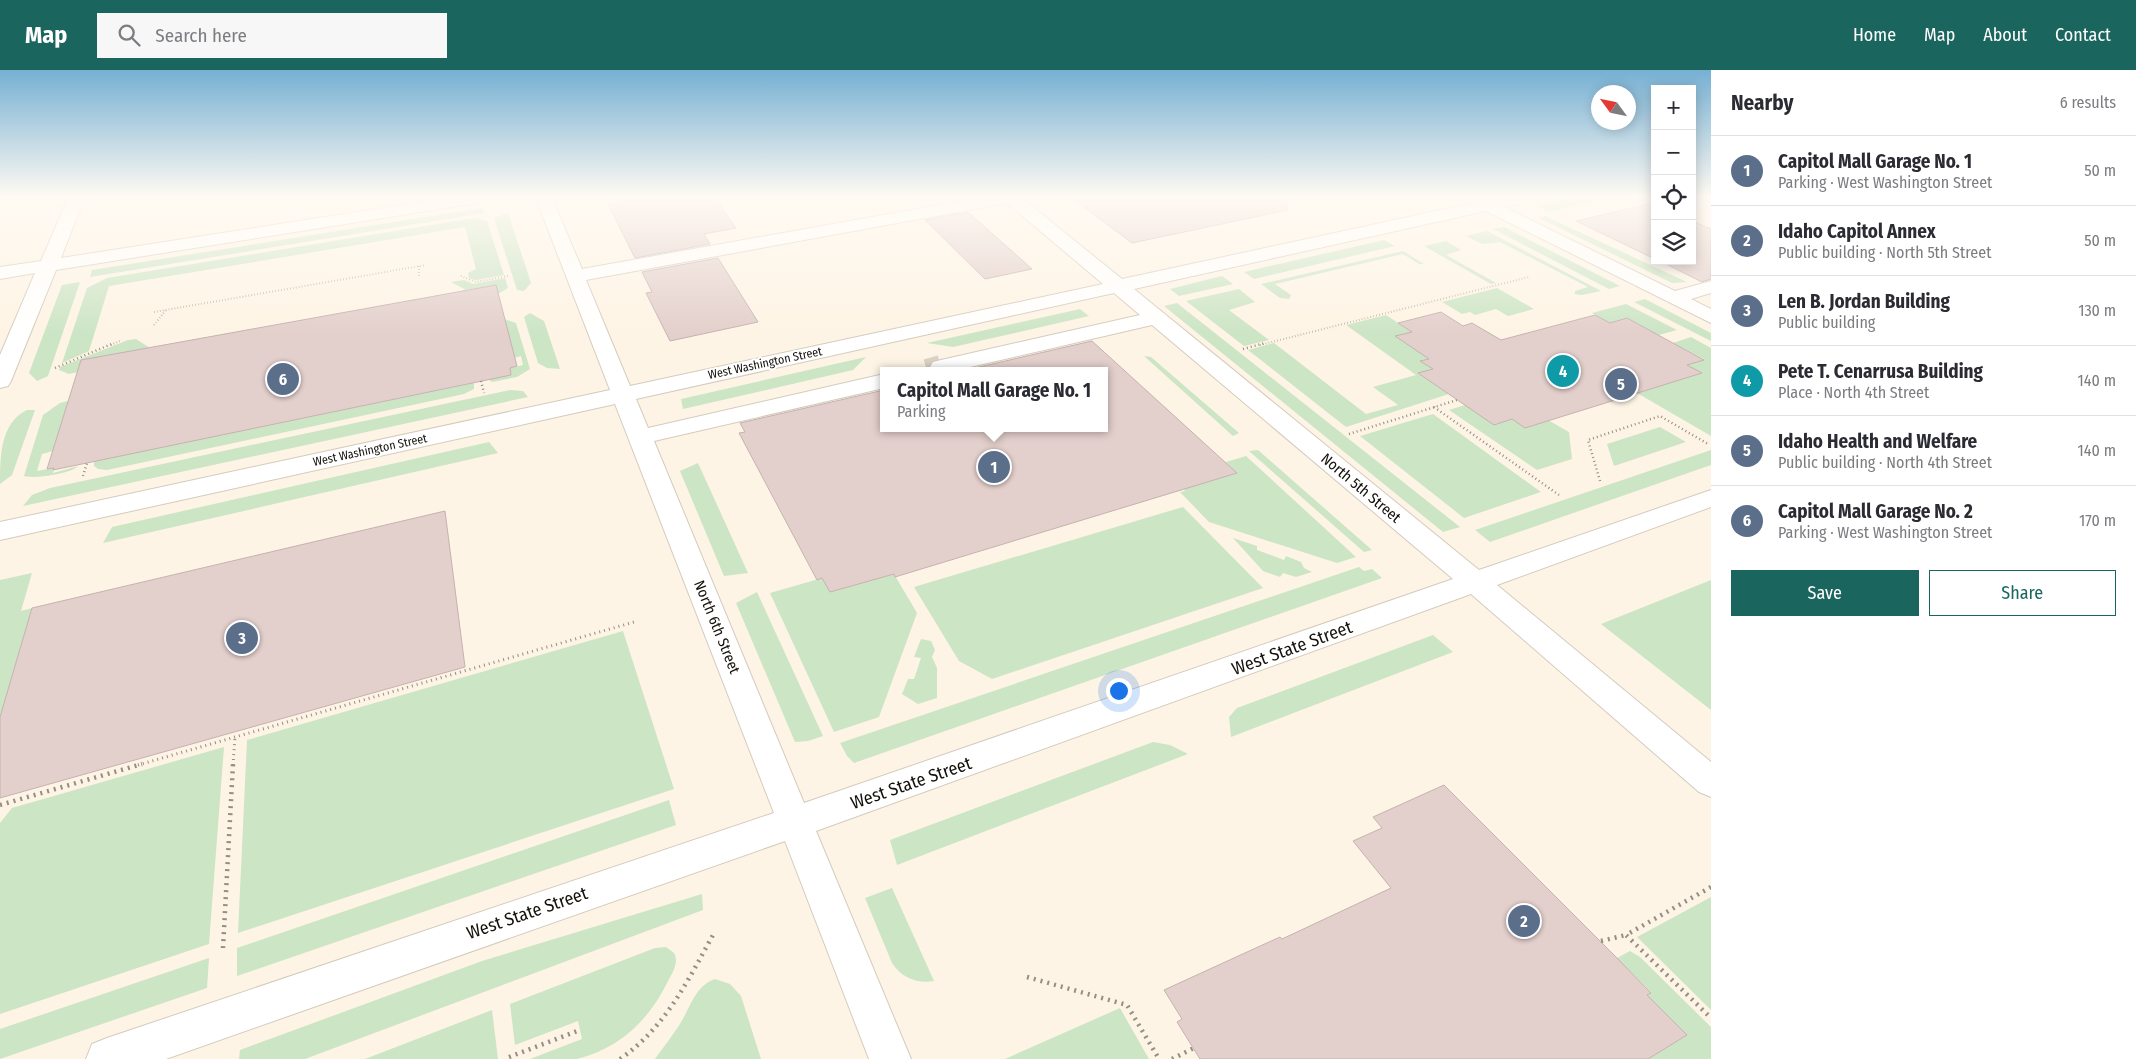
<!DOCTYPE html>
<meta charset="utf-8">
<style>
body{margin:0;font-family:"Fira Sans Condensed",sans-serif;background:#f7f7f7;color:#2b2b33}
.controls{position:absolute;right:15px;top:15px;display:grid;overflow:hidden;border-radius:0px;box-shadow:0 2px 12px #0003}
.controls button{width:45px;height:45px;display:grid;place-items:center;padding:0;border:0;border-bottom:1px solid #e1e1e2;background:#fff;color:#2b2b33;font:25px sans-serif}
.compass{position:absolute;left:1591px;top:15px;width:45px;height:45px;border-radius:50%;background:#fff;box-shadow:0 2px 12px #0003;rotate:303deg}
.you{position:absolute;left:1118px;top:620px;width:18px;height:18px;margin:-12px;border:4px solid #fff;border-radius:50%;background:#1a73e8;box-shadow:0 0 0 8px #1a73e833}
.badge{display:grid;place-items:center;width:32px;height:32px;border-radius:50%;background:#1a655d;color:#fff;font-size:16px;font-weight:700}
.pin{position:absolute;translate:-50% -50%;border:2px solid #fff;box-shadow:0 1px 5px #0006}
.popup{position:absolute;left:880px;top:297px;width:228px;height:65px;box-sizing:border-box;display:grid;place-content:center;border-radius:0px;background:#fff;filter:drop-shadow(0 1px 4px #0005);font-size:16px;white-space:nowrap;color:#7c7c81}
.popup b{font-size:19px;color:#2b2b33}
.popup::after{content:'';position:absolute;left:50%;top:100%;margin-left:-10px;border:10px solid transparent;border-top-color:#fff}
.list{margin:0;padding:0;list-style:none}
h2{display:flex;justify-content:space-between;align-items:center;height:65px;margin:0;padding:0 20px;font-size:21px}
h2 small{font-size:16px;font-weight:400;color:#7c7c81}
.list li{display:grid;grid-template-columns:32px 1fr auto;gap:15px;align-items:center;box-sizing:border-box;height:70px;padding:0 20px;border-top:1px solid #e1e1e2}
.list b{display:block;font-size:19px;white-space:nowrap}
.list p{margin:0;font-size:16px;white-space:nowrap;color:#7c7c81}
.list em{font-size:16px;font-style:normal;color:#7c7c81}
.actions{display:flex;gap:10px;padding:15px 20px}
.actions a{flex:1;padding:11px 0;border:1px solid #1a655d;border-radius:0px;text-align:center;font-size:18px;color:#1a655d}
.actions .main{background:#1a655d;color:#fff}
.icon{flex:none;width:28px;height:28px;fill:none;stroke:currentColor;stroke-width:2;stroke-linecap:round;stroke-linejoin:round}
.map{position:relative;flex:none;width:1711px;height:989px;overflow:hidden}
header{display:flex;align-items:center;gap:30px;box-sizing:border-box;height:70px;padding:0 25px;background:#1a655d;color:#fff}
header strong{font-size:24px}
nav{display:flex;gap:28px;margin-inline-start:auto;font-size:18px}
.search{width:350px;height:45px;background:#f7f7f7;display:flex;align-items:center;gap:12px;box-sizing:border-box;padding:0 18px;border-radius:0px;color:#7c7c81;font-size:19px}
main{display:flex}
aside{flex:1;background:#fff}
.map>svg:first-child{display:block}
.green{fill:#cce5c5}
.building{fill:#e3cfcc;stroke:#c5b2b0}
.lines{fill:none;stroke-linecap:round;stroke-linejoin:round}
.minor-tunnel{stroke:#dbd2c4;stroke-width:24;stroke-dasharray:24 12;stroke-linecap:butt}
.minor-casing{stroke:#d4cbbd;stroke-width:2}
.path-far3{stroke:#958e84;stroke-width:2;stroke-dasharray:0.5 2.5;stroke-linecap:butt}
.path-far2{stroke:#958e84;stroke-width:2.5;stroke-dasharray:1 3;stroke-linecap:butt}
.path-far1{stroke:#958e84;stroke-width:3;stroke-dasharray:1 4;stroke-linecap:butt}
.path{stroke:#958e84;stroke-width:4.5;stroke-dasharray:2 5;stroke-linecap:butt}
.minor{fill:#fff;fill-rule:evenodd}
.labels{text-anchor:middle;dominant-baseline:central;stroke-width:4;stroke-linejoin:round;paint-order:stroke}
.far-street-label{font-size:12px;fill:#14110c;stroke:#fff}
.street-label{font-size:15px;fill:#14110c;stroke:#fff}
.near-street-label{font-size:18px;fill:#14110c;stroke:#fff}
</style>
<header>
<strong>Map</strong>
<div class="search"><svg class="icon" aria-label="search" viewBox="0 0 24 24"><circle cx="10" cy="10" r="6"/><path d="M15 15l6 6"/></svg>Search here</div>
<nav><a>Home</a><a>Map</a><a>About</a><a>Contact</a></nav>
</header>
<main>
<div class="map">
<svg width="1711" height="989" viewBox="0 0 1711 989">
<rect width="100%" height="100%" fill="#fef4e5"/>
<g class="green">
<path d="M1583,126h36l-70,16 -12,-6z"/>
<path d="M482,138l2,5 -394,64 2,-7z"/>
<path d="M508,143l23,70 -7,8 -7,-1 -23,-72z"/>
<path d="M1545,146l142,66 -15,1 -133,-65z"/>
<path d="M474,148l13,3 17,54 -28,5 -7,-2 -1,-5 8,-4 -11,-42 -356,59 -20,65 -27,12 25,-75 20,-10z"/>
<path d="M1504,157l116,59 -11,3 -116,-60z"/>
<path d="M1487,161l114,60 -19,4 -7,-1v-3l13,-4 -88,-45 -18,2 -16,-8z"/>
<path d="M1384,170l11,6 -141,33 -10,-7z"/>
<path d="M1446,171l15,9 -15,5 50,28 -5,1 -67,-38z"/>
<path d="M1403,181l21,13h-5l-16,-10 -128,30 16,11 -2,4 -9,-1 -19,-14z"/>
<path d="M1222,206l11,8 -54,12 -9,-7z"/>
<path d="M505,208l3,10 -10,6 -3,-9 -29,5 -15,-8 13,-2 9,4z"/>
<path d="M80,212l-32,94 -11,5 -8,-8 33,-88z"/>
<path d="M1497,218l37,21 -26,7 -12,-7 -21,6 -5,-3 -8,2 -20,-12z"/>
<path d="M1239,219l16,13 -26,8 40,30 -25,6 -58,-45z"/>
<path d="M1645,229l66,34v8l-77,-39z"/>
<path d="M1177,233l283,224 -17,5 -279,-226z"/>
<path d="M1626,234l51,26 -18,5 -32,-17 -17,5 -18,-10z"/>
<path d="M1080,239l9,7 -136,31 -26,-4z"/>
<path d="M530,243l14,8 16,48 -13,-1 -9,-5 -14,-46z"/>
<path d="M1386,245l26,17 -17,4 34,23 -8,2 12,8 -14,5 30,20 -103,33 -98,-77 26,-7 92,71 32,-9 -25,-18 43,-12 -70,-50z"/>
<path d="M504,249l12,4 14,46 -13,8 -25,5 -4,-3 23,-4 -1,-7 13,-3 -2,-9 -7,2z"/>
<path d="M1691,267l20,11v88l-74,-43 64,-20 -14,-8 17,-6 -31,-16z"/>
<path d="M136,269l14,9 -72,24 -9,2 -10,-4 1,-3 68,-27z"/>
<path d="M1144,286l7,1 88,76 -6,3z"/>
<path d="M866,287l-13,13 -170,39 -2,-10z"/>
<path d="M474,313v6l-10,5 -357,76 -9,-1 -4,-3v-5z"/>
<path d="M510,320l13,1 5,6 -505,109 9,-11 18,-7z"/>
<path d="M68,331l-15,50 -11,3 -5,17 17,-3 -1,5 25,-7c-7,8 -44,13 -54,10l19,-61 17,-12z"/>
<path d="M1465,335l47,14 13,8 23,-7 21,12 3,27 -35,11 -88,-60z"/>
<path d="M27,340h8l-23,65 -12,9c0,-27 0,-61 27,-74z"/>
<path d="M1433,344l108,78 -77,26 -104,-82z"/>
<path d="M1660,357l26,15 -72,24 -7,-22z"/>
<path d="M489,372l9,11 -395,90 9,-16z"/>
<path d="M1258,380l114,100 -8,2 -115,-101z"/>
<path d="M1711,380v15l-221,77 -15,-12z"/>
<path d="M1246,386l110,101 -19,6 -128,-41 -29,-30 5,-1 -2,-3 53,-15 -10,-11z"/>
<path d="M698,393l50,110 -24,3 -44,-105z"/>
<path d="M1183,437l80,81 -271,91 -33,-18 -45,-74z"/>
<path d="M1233,468l24,8v4l27,10 2,-4 15,6 3,6 8,4 -16,5 -13,-4 -3,4 -17,-6z"/>
<path d="M1359,497l5,4 8,-2 10,9 -528,185 -7,-7 -7,-13z"/>
<path d="M32,503l-11,38 11,-3 -32,109v-137z"/>
<path d="M894,504l23,39 -38,104 -45,15 -64,-139 52,-15 8,14z"/>
<path d="M1711,510v130l-110,-86z"/>
<path d="M757,522l66,144 -15,5 -13,1 -59,-139z"/>
<path d="M623,561l51,158 -436,144 9,-193z"/>
<path d="M1433,565l20,17 -222,85 -2,-20 8,-9z"/>
<path d="M921,569l10,2 4,9 -3,7 5,11v30l-19,6 -16,-10 6,-15h6l7,-21 -7,-1z"/>
<path d="M1153,672l17,3 18,9 -291,111 -7,-25z"/>
<path d="M224,677l-15,197 -209,70v-191l12,-15z"/>
<path d="M669,730l7,25 -439,151v-28z"/>
<path d="M892,818l42,93c-17,3 -32,-3 -42,-18l-27,-65z"/>
<path d="M702,824l1,16 -398,149h-66l1,-9 242,-89z"/>
<path d="M1711,827v113l-74,-73z"/>
<path d="M666,877l8,6c6,10 -3,22 -8,32 -18,36 -48,64 -89,74 -14,0 -33,0 -47,0l52,-20 -4,-18 -63,24 -5,-41 145,-56z"/>
<path d="M1630,881l10,6 71,70v32h-63l39,-24 -40,-40 4,-3 -34,-34z"/>
<path d="M209,888l-2,30 -207,71v-30z"/>
<path d="M715,909l15,5 11,12 20,63h-106c8,-11 17,-23 25,-35 10,-16 15,-38 35,-45z"/>
<path d="M1120,938l29,51h-144z"/>
<path d="M492,940l6,49h-133z"/>
</g>
<g class="building">
<path d="M660,126h53l23,32 -32,6 6,10 -75,14 -27,-54z"/>
<path d="M1069,126h217l2,14 -156,33z"/>
<path d="M1652,133l3,1v55l-79,-38z"/>
<path d="M968,142l64,57 -47,10 -60,-59z"/>
<path d="M1692,151l19,8v50l-9,3 -42,-21h32z"/>
<path d="M718,188l40,64 -88,19 -24,-48 6,-1 -10,-20z"/>
<path d="M496,215l21,81 -7,2 1,7 -458,95 1,-2 -7,1 34,-109z"/>
<path d="M1441,242l22,14 9,-3 29,17 94,-25 15,8 17,-5 77,42 -17,5 15,8 -177,55 -13,-9 -18,6 -76,-52 15,-4 -13,-8 9,-2 -34,-23 17,-4 -14,-9z"/>
<path d="M1092,271l145,132 -342,104 -1,-3 -64,18 -8,-14 -5,2 -78,-147 6,-1 -5,-9 144,-33v38h220v-57h-142z"/>
<path d="M445,441l20,156 -465,131v-81l32,-109z"/>
<path d="M1444,715l173,173 34,35 -4,2 40,40 -39,24h-448l-23,-37 5,-3 -18,-29 83,-38 33,-15 2,2 109,-51 -38,-47 29,-13 -9,-11z"/>
</g>
<g class="lines">
<path class="minor-tunnel" d="M927,301l14,-4"/>
<defs>
<g id="minor">
<path d="M69,126h16l-24,62 399,-62h38l-2,4 -6,1 -434,69 -45,111 -3,5 -8,2v-33l35,-82 -35,6v-12l41,-6z"/>
<path d="M535,126h16l31,73 407,-73h34l-1,2 100,81 351,-76 2,-5 6,-1 9,3 20,-4h29l-2,4 -33,7 171,84 36,-10v12l-20,6 20,10v14l-225,-112 -352,78 345,281 232,-80v17l-214,78 214,177v35l-12,-5 -228,-198 -655,237 95,228h-42l-84,-218 -619,218h-80l6,-15 15,-6 667,-225 -159,-409 -615,136v-18l610,-132zM1007,133l96,81 -473,102 -44,-106zM1114,223l26,22 -199,45 -8,2 -3,5 3,4h20l199,-46 301,254 -649,224 -150,-362 230,-53v-14l-236,54 -12,-29z"/>
</g>
</defs>
<use href="#minor" class="minor-casing"/>
<g class="path-far3">
<path d="M419,196v11"/>
<path d="M461,206l15,6 32,-6"/>
<path d="M154,242l272,-47"/>
<path d="M154,255l12,-15"/>
<path d="M111,275l11,-5"/>
<path d="M1260,275l269,-68"/>
</g>
<g class="path-far2">
<path d="M1243,279l22,-6"/>
<path d="M55,298l59,-25"/>
<path d="M481,311l3,12"/>
<path d="M1434,337l125,88"/>
<path d="M1349,364l108,-34"/>
<path d="M83,406l4,-13"/>
<path d="M1600,411l-12,-41 72,-24 48,28"/>
</g>
<g class="path-far1">
<path d="M138,695l496,-143"/>
<path d="M233,695l2,-28"/>
</g>
<g class="path">
<path d="M0,735l142,-41"/>
<path d="M1711,817l-85,48 85,83"/>
<path d="M1601,871l25,-6"/>
<path d="M223,878l10,-184"/>
<path d="M1027,907l100,28 32,54"/>
<path d="M509,987l71,-27"/>
<path d="M620,989c45,-31 67,-77 93,-124"/>
<path d="M1172,989l22,-11"/>
</g>
<use href="#minor" class="minor"/>
</g>
<linearGradient id="sky" x2="0" y2="1"><stop stop-color="#76b0d3"/><stop offset="0.48" stop-color="#fffaf3"/><stop offset="1" stop-color="#fffaf3" stop-opacity="0"/></linearGradient>
<rect width="1711" height="264" fill="url(#sky)"/>
<g class="labels">
<g class="far-street-label">
<text transform="translate(765 293) rotate(-12)">West Washington Street</text>
<text transform="translate(370 380) rotate(-12)">West Washington Street</text>
</g>
<g class="street-label">
<text transform="translate(1361 418) rotate(40)">North 5th Street</text>
<text transform="translate(717 557) rotate(68)">North 6th Street</text>
</g>
<g class="near-street-label">
<text transform="translate(1292 578) rotate(-20)">West State Street</text>
<text transform="translate(911 713) rotate(-19)">West State Street</text>
<text transform="translate(527 843) rotate(-19)">West State Street</text>
</g>
</g>
</svg>
<div class="controls">
<button>+</button>
<button>−</button>
<button><svg class="icon" aria-label="locate" viewBox="0 0 24 24"><circle cx="12" cy="12" r="6"/><path d="M12 2v4M12 18v4M2 12h4M18 12h4"/></svg></button>
<button><svg class="icon" aria-label="layers" viewBox="0 0 24 24"><path d="M12 4l9 5-9 5-9-5zM3 14l9 5 9-5"/></svg></button>
</div>
<svg class="compass" viewBox="-18 -18 36 36"><path d="M0-13l5 13h-10z" fill="#e53935"/><path d="M0 13l5-13h-10z" fill="#7c7c81"/></svg>
<div class="you"></div>
<div class="pin badge" style="left:994px;top:397px;background:#5c6f8a">1</div>
<div class="popup"><b>Capitol Mall Garage No. 1</b>Parking</div>
<div class="pin badge" style="left:1524px;top:851px;background:#5c6f8a">2</div>
<div class="pin badge" style="left:242px;top:568px;background:#5c6f8a">3</div>
<div class="pin badge" style="left:1563px;top:301px;background:#0f9aa8">4</div>
<div class="pin badge" style="left:1621px;top:314px;background:#5c6f8a">5</div>
<div class="pin badge" style="left:283px;top:309px;background:#5c6f8a">6</div>
</div>
<aside>
<h2>Nearby<small>6 results</small></h2>
<ul class="list">
<li><span class="badge" style="background:#5c6f8a">1</span><div><b>Capitol Mall Garage No. 1</b><p>Parking · West Washington Street</p></div><em>50 m</em></li>
<li><span class="badge" style="background:#5c6f8a">2</span><div><b>Idaho Capitol Annex</b><p>Public building · North 5th Street</p></div><em>50 m</em></li>
<li><span class="badge" style="background:#5c6f8a">3</span><div><b>Len B. Jordan Building</b><p>Public building</p></div><em>130 m</em></li>
<li><span class="badge" style="background:#0f9aa8">4</span><div><b>Pete T. Cenarrusa Building</b><p>Place · North 4th Street</p></div><em>140 m</em></li>
<li><span class="badge" style="background:#5c6f8a">5</span><div><b>Idaho Health and Welfare</b><p>Public building · North 4th Street</p></div><em>140 m</em></li>
<li><span class="badge" style="background:#5c6f8a">6</span><div><b>Capitol Mall Garage No. 2</b><p>Parking · West Washington Street</p></div><em>170 m</em></li>
</ul>
<div class="actions"><a class="main">Save</a><a>Share</a></div>
</aside>
</main>
